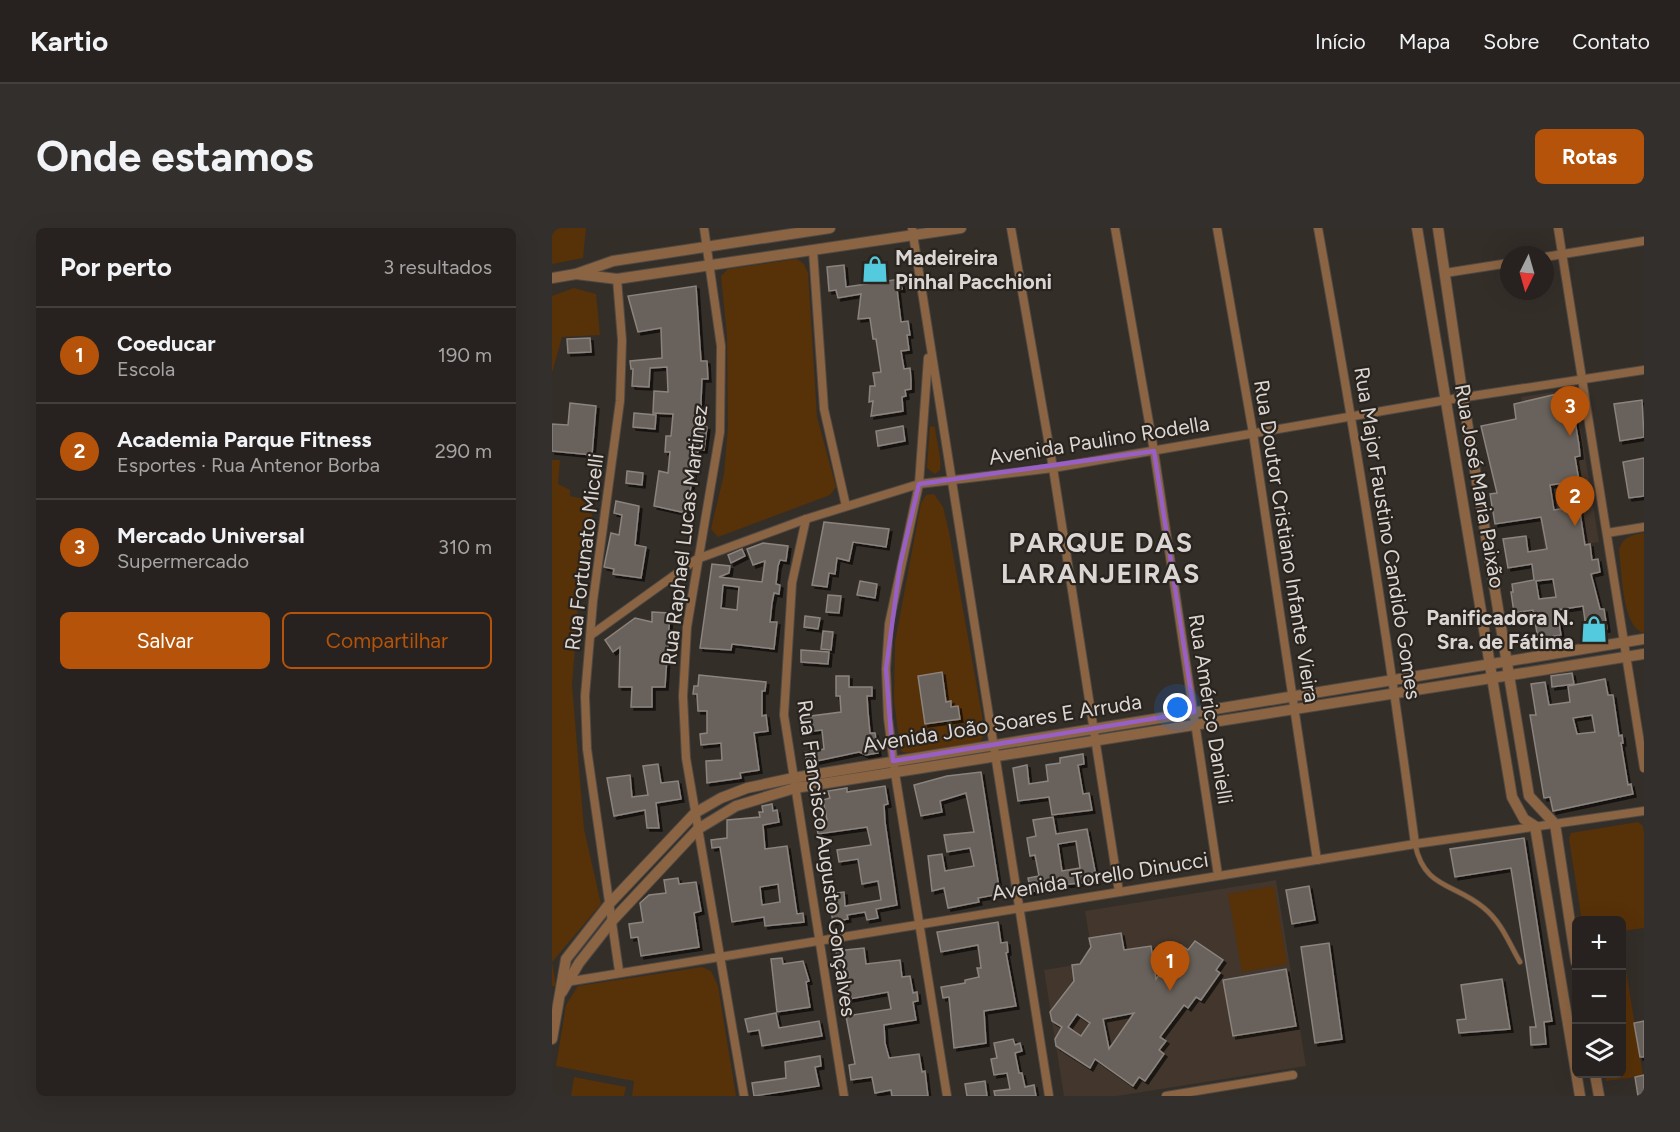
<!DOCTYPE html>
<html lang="pt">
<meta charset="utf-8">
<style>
body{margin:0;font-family:Figtree,sans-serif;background:#332f2c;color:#f1f3f6}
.controls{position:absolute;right:18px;bottom:18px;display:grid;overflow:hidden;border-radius:9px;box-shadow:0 6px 24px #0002}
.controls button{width:54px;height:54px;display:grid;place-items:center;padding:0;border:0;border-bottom:2px solid #433f3d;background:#27221f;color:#f1f3f6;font:30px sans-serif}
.compass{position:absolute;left:948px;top:18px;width:54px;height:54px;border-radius:50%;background:#27221f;box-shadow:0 6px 24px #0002;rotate:185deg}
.you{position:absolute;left:626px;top:480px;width:21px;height:21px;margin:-15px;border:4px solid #fff;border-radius:50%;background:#1a73e8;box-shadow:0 0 0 9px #1a73e833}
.badge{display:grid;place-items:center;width:39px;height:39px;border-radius:50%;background:#b45309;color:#fff;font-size:20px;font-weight:700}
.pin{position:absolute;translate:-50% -50px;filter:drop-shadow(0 2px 3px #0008)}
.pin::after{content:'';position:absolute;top:32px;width:21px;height:18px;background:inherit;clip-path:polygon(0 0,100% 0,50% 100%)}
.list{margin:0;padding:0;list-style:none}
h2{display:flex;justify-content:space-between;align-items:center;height:78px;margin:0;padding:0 24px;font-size:26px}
h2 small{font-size:20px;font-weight:400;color:#a4a4a4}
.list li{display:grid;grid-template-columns:39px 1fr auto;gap:18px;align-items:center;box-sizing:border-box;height:96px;padding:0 24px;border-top:2px solid #433f3d}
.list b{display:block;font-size:22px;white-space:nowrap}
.list p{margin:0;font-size:20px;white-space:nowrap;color:#a4a4a4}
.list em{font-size:20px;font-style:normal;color:#a4a4a4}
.actions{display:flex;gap:12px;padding:18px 24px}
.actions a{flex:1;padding:14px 0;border:2px solid #b45309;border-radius:9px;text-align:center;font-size:21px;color:#b45309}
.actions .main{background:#b45309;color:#fff}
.icon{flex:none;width:33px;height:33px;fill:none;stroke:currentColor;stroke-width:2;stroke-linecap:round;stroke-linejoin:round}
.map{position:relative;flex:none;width:1092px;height:868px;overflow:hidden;border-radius:9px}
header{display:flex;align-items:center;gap:36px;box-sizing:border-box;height:84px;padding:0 30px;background:#27221f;border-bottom:2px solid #433f3d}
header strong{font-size:28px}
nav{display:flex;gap:33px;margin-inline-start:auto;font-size:21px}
.intro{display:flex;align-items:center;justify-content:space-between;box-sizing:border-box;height:144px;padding:0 36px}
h1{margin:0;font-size:42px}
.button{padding:15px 27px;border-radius:9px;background:#b45309;color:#fff;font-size:21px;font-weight:700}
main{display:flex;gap:36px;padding:0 36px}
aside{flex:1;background:#27221f;border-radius:9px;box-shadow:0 6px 24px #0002}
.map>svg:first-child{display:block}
.built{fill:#42362d}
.green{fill:#573108}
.building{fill:#69625c;stroke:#8b837d;stroke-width:1.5;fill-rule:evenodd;filter:url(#shadow)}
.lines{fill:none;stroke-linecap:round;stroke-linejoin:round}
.service-casing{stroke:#4f4944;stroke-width:6}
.minor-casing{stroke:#4f4944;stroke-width:10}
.tertiary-casing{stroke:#4f4944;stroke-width:12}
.service{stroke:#8b6443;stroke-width:4.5}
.minor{stroke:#8b6443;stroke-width:8}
.tertiary{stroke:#8b6443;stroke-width:10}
.marked{fill:none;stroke:#985fc5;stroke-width:4.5;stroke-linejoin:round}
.labels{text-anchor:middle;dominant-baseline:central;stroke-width:4.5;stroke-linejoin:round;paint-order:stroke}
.poi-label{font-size:21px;font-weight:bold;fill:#dbd6d3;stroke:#2a241f;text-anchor:start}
.street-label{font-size:21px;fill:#dbd6d3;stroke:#2a241f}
.district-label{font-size:27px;font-weight:bold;letter-spacing:1.5px;fill:#dbd6d3;stroke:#2a241f}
</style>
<header>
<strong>Kartio</strong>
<nav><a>Início</a><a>Mapa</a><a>Sobre</a><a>Contato</a></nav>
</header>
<div class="intro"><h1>Onde estamos</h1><a class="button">Rotas</a></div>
<main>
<aside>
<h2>Por perto<small>3 resultados</small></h2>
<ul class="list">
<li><span class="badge">1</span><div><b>Coeducar</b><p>Escola</p></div><em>190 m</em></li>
<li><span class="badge">2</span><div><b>Academia Parque Fitness</b><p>Esportes · Rua Antenor Borba</p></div><em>290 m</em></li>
<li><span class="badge">3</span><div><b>Mercado Universal</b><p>Supermercado</p></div><em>310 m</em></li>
</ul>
<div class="actions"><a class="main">Salvar</a><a>Compartilhar</a></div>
</aside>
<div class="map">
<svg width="1092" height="868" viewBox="0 0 1092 868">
<defs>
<filter id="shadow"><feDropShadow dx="3" dy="3" stdDeviation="0" flood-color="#0009"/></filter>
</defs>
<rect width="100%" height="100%" fill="#342e29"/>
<g class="built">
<path d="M1022,161l25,153 -54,8 -24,-153z"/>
<path d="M724,652l30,186 -189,30h-53l-20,-126 36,-6 11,-17 -6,-36z"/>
</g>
<g class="green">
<path d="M0,0h34l-3,30 -31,6z"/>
<path d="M245,31l7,5 4,9 9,144 19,70 -6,8 -112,42 -7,-8 13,-55 4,-47 -1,-92 -6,-59 7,-7z"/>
<path d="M22,60l22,6 4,41 -38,2 -10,36v-77z"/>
<path d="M378,198l5,1c1,14 7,29 5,43l-5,4 -8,-6z"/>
<path d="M0,232h8l-2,24 12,6v6l20,4 4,5 -14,75 -8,105 12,144 17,75 -49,58 4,24h-4z"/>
<path d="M382,266l9,13 6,25 36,200 -5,10 -71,11 -7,-1 -2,-5 -6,-47 1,-58 26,-139 5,-8z"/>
<path d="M1092,305v100c-22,-6 -22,-61 -25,-82 3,-14 12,-16 25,-18z"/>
<path d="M1086,594l5,4 1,8v94l-22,3v-11h-45l-1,-4 5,-1 -12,-76 2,-6z"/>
<path d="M722,658l13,78 -45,8 -14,-78z"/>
<path d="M1070,717l21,131 -37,5 -1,-7h17z"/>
<path d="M150,739l9,4 7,15 18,110h-104l2,-15 -78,-15 10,-61 12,-19z"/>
<path d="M22,849l52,10 -2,9h-53z"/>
</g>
<g class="building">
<path d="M292,37l2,22 54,-8 2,10h-5l4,33 7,-1 2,14h-3l2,15 -8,1 3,18 6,-1 1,11v10l-6,1 1,6 -4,1 1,14 -32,5 2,-15 -4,1 1,-16h5l-2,-13 8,-1 -5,-33h-3l-3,-21 -12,1 3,-25 -23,4 -2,-8 -7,1 -2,-24z"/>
<path d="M144,58l5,75h6l1,18h-6l-1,22 1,25 5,1 -3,23h-5l-2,4 -11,59 -32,-7 5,-35 9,2 2,-21h-5l1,-16h5l2,-22 -20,-1 1,-22 14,1 -1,-25 -17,1 -1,19 -17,-1 1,-17h-2l-1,-8 32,-3 -1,-30 -23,4 -10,-36z"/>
<path d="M38,110l1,14 -23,1 -1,-14z"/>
<path d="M1018,163l9,54 1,11 -5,1 4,24 -29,4 4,25 25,-4 6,39 5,-1 2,16 6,-1 2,13 -9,2 9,35h4l3,20 -6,1v4l-14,2 -4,-30 -26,4 4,25 -23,4 -5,-29 -19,3 -3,-21h2l-1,-8 22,-4 -2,-16 -24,4 -5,-29 23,-3 2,16 19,-3 -6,-32 -46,7 -5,-30 7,-1 -16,-67 35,-7 -2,-15zM1001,351l3,18 -17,2 -3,-18z"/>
<path d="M1090,172l2,37 -24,4 -6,-37z"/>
<path d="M18,175l26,3 -4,49 -40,-4v-27l16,1z"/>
<path d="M82,185l22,2 -1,14 -22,-2z"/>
<path d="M351,198l2,15 -27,5 -2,-15z"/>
<path d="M1092,230v38l-15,2 -6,-36z"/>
<path d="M75,243l16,2 -1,12 -16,-2z"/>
<path d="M64,273l23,5 -4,39 11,2 -5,31 -28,-4 1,-5 -10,-2 7,-34 8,2 3,-20 -8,-2z"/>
<path d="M272,294l65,7 -3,18 -33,-5 -4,19 -12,-3 -2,16 -6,-1 -2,14 -15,-2z"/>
<path d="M211,315l25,3 -2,15 -6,-1 -2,6 -2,18 4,1 -1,9 -5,-1 -2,10 -2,19h7l-3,27 -42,-5 -1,6 -31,-2 12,-84 18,2 -1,7 -10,4 43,5 3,-21 -12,4 -6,-16zM171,357l16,2 -2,23 -16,-2z"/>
<path d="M190,321l3,7 -14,7 -3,-8z"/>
<path d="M308,353l17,3 -2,14 -18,-3z"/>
<path d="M276,367l13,1 -2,17 -13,-1z"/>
<path d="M100,384l18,1 -5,74h-13v20h-21l1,-20h-13l1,-40 -7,5 -8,-12 30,-22 17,4z"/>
<path d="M253,388l15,2 -2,11 -14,-2z"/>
<path d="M271,403l10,1 -2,18 -10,-1z"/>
<path d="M249,422l28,2 -1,12 -27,-2z"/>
<path d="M390,444l4,30 5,-1v6l7,-1 2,13 -35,5 -7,-48z"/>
<path d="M1020,445l2,11 -22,3 -1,-11z"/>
<path d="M147,447l67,7 -1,9h-3v25l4,-1 2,16 -14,2 5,37 -19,3 1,5 -34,5 -1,-22 16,-1 -1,-17 -20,2 -1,-11 7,-1v-22h-9l-1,-17h-4l1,-8h4z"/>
<path d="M284,448h13v11h23v9h-5l1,16 2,21h5l3,20 -12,2 -7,-3 -52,11 -2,-11 19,-3 -2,-19 -17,2 -2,-15 38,-5 -1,-16h-4z"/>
<path d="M1053,451l3,16h5l6,41 3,-1 1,8h-2l7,42 3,-1 2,10 -80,17 -3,-14 -6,1 -14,-83h6l-5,-31 14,-2 4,23 21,-3 -2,-16zM1040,487l3,17 -18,2 -4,-16z"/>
<path d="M531,526l1,10 -6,1 5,29 6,-1 3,17 -40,5 -3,-18 -31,4 -5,-33 14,-3 2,19 19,-3 -2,-16 14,-2v-5z"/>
<path d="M106,536l3,19 17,-2 3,18 -25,4 3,25h-12l-2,-18 -31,6 -7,-38 23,-3 2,22 16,-2 -5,-29z"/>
<path d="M429,544l19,122 -22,4 1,4 -31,6 -4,-20 -12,3 -4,-35 14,-2 3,17 29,-5 -4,-18 -23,4 -3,-17 30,-3 -8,-39 -26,8 2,11 -21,4 -7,-31 33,-9z"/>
<path d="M333,558l3,18 -4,1 1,17 12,83 -21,4 2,9 -11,2 -2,-8 -18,3 1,4 -15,3 -5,-28 16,-2 1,14 36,-6 -3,-19 -16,3 -4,-25 -19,3 -2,-12 34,-5 -4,-18 -49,7 -2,-12 11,-2 -4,-20 7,-2 -2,-7 19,-3v4z"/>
<path d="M220,576l1,7 4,-1 2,12 -16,3 2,24 22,-3 10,68 6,-1 1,9 -39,4 -1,-9 -32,5 -12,-75 -8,1 -1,-8 16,-2v-18l33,-3 -1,-5h4l-1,-6zM226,656l2,18 -18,3 -2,-18z"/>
<path d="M501,589l3,17 31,-5 10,52 -44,5 -22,6 -3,-14 11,-2 -4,-21 -5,1 -3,-18 9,-2 -3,-16zM524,613l4,27 -18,3 -4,-27z"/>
<path d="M972,610l28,183 -8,1 2,22 -15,1 -1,-18h6l-25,-159 -56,9 -5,-28z"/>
<path d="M126,650l1,6 17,-2 5,29 -7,2 5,34 -58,9 -3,-19 -7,1 -2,-14 14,-2 -3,-19 9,-8 17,-2 -2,-13z"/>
<path d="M757,658l6,34 -23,4 -6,-34z"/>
<path d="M446,694l3,21 6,-1 1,10 -2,1 10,53 -32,5 2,32 -32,5 -5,-51 -6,1 -2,-11 24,-4v-3l14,-3 -2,-9h4l-3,-23 -37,7 -4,-20z"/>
<path d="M569,705l3,17 27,-4 5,33 25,-34 7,5 7,-9 28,19 -7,10 4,3 -19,27 -5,-3 -8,11 -4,-3 -24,32 6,4 -7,9 5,4 -19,27 -6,-4 -6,9 -38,-27 -5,9 -34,-22 -1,-7 7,-12 -10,-6 -2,-9 24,-31 -2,-16 8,-1 11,-17 -2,-9zM582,785l-25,36 -6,-30zM525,786l13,9 -9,13 -13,-9z"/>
<path d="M777,715l13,96 -27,4 -14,-96z"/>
<path d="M312,720l2,16 34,-4 2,17 8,-1 3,17 4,-1 1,9 -5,1 3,18 -32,5 1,18 4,15 30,-4 3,18 3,-1 3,25h-36l-1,-6 -16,3 -3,-16 -21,3 -2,-15 6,-1 -9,-48 45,-7 -3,-17 -44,8 -3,-14 6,-1 -3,-19 -6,1 -2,-16z"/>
<path d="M230,730l1,6 20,-3 6,20 -3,1 4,25 -33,5 -6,-53z"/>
<path d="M734,741l10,57 -63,10 -10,-56z"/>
<path d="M950,751l8,50 -51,4 -2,-13 9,-1 -5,-34z"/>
<path d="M224,785l3,15 40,-7 3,15 -60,10 -3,-16 -11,2 -3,-13z"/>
<path d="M1092,793v36h-4l-6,-34z"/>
<path d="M461,811l2,6 5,-2 2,8 -7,2 4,20h3l3,14 9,-2 2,11h-41l-1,-5 16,-2 -3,-16 -13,2 -3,-16 6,-1 -3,-15z"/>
<path d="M268,828l1,10 -6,1 4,19 -65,10 -2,-13 34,-5 -1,-16z"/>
<path d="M1092,847v21h-6l-3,-19z"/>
<path d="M433,853l2,15h-20l-2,-12z"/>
</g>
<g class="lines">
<defs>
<path id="service" d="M863,616c9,45 40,39 69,64 18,15 25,35 36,54"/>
<g id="minor">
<path d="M152,0l17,118 -1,86 -33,195 -4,69 3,62 58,338"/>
<path d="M360,0l137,868"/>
<path d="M459,0l42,240 66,424"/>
<path d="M563,0l39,223 64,424"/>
<path d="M665,0l36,205 64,427"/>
<path d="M766,0c37,205 70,410 97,616"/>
<path d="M1006,0l86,540"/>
<path d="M261,22l11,159 22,97"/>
<path d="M993,29l99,-16"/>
<path d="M893,45l64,-10"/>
<path d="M65,51l5,61 -2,61 -27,200 -8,95 2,53 32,222"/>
<path d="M376,130l-9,126 -30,140 -3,45 2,49 7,55 52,323"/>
<path d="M254,291l-14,64 -8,132 60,381"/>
<path d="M1055,305l37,-6"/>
<path d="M39,407l106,-76 109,-40 113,-35 134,-16 393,-68 198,-30"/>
<path d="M14,754l849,-138 229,-33"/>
<path d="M614,868l127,-21"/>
</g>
<g id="tertiary">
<path d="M865,0l95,569 12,22 11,7 45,270"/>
<path d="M886,0l25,170 66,398 26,28 21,138"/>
<path d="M24,46l41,5 344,-51"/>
<path d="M0,50l24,-4 37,-13 217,-33"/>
<path d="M10,764l17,-29 33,-42 86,-92 38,-23 59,-18 849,-134"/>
<path d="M0,811l14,-80 44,-56 85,-90 26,-15 26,-10 46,-10 851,-139"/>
<path d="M1043,846l4,22"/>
</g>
</defs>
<use href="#service" class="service-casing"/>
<use href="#minor" class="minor-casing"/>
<use href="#tertiary" class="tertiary-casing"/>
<use href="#service" class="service"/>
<use href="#minor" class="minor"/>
<use href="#tertiary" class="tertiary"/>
</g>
<path class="marked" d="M602,223l40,261 -301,49 -7,-92 14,-104 19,-81z"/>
<defs>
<symbol id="shop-bare" viewBox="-9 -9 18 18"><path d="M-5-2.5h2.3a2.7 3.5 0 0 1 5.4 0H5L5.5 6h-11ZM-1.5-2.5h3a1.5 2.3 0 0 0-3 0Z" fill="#54cade" stroke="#2a241f" stroke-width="2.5" paint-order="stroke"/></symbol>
</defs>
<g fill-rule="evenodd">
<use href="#shop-bare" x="304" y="22" width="38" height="38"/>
<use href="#shop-bare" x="1023" y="382" width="38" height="38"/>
</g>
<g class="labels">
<g class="poi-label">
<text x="343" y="29">Madeireira<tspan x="343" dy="24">Pinhal Pacchioni</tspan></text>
<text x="1022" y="389" text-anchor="end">Panificadora N.<tspan x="1022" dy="24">Sra. de Fátima</tspan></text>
</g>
<g class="street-label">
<text transform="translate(547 212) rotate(-9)">Avenida Paulino Rodella</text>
<text transform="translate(928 258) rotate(80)">Rua José Maria Paixão</text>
<text transform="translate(836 305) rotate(81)">Rua Major Faustino Candido Gomes</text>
<text transform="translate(132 307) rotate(-83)">Rua Raphael Lucas Martinez</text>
<text transform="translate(735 313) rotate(81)">Rua Doutor Cristiano Infante Vieira</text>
<text transform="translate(32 324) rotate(-83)">Rua Fortunato Micelli</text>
<text transform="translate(659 481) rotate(81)">Rua Américo Danielli</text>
<text transform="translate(450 495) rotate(-9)">Avenida João Soares E Arruda</text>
<text transform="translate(275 630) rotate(82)">Rua Francisco Augusto Gonçalves</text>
<text transform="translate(548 648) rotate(-9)">Avenida Torello Dinucci</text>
</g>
<g class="district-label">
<text x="549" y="314">PARQUE DAS<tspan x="549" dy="31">LARANJEIRAS</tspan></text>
</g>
</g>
</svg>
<div class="controls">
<button>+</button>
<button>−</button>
<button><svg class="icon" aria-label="layers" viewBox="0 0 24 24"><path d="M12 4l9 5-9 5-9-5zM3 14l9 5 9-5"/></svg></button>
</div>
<svg class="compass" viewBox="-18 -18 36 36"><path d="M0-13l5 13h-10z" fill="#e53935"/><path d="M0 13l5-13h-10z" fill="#a4a4a4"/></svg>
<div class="you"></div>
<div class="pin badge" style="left:618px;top:763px">1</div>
<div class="pin badge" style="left:1023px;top:298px">2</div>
<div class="pin badge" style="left:1018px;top:208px">3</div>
</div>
</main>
